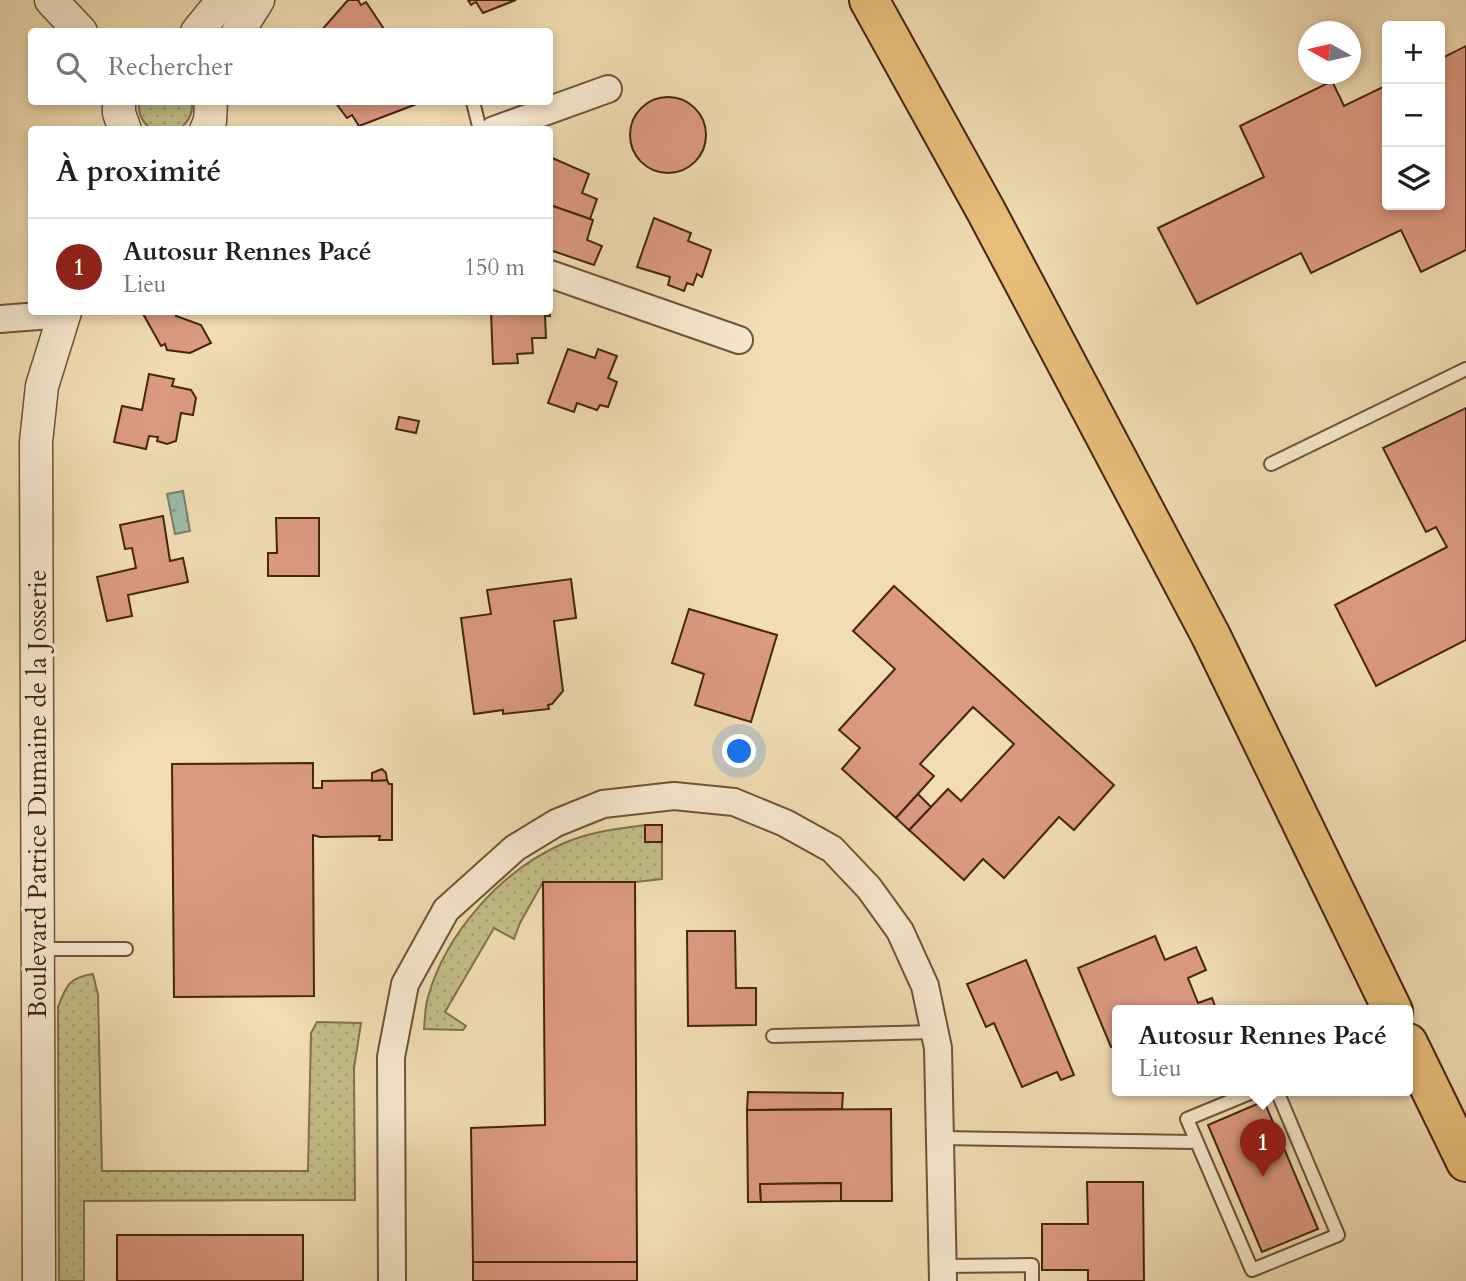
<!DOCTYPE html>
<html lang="fr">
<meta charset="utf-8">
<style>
body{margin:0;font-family:Cardo,serif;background:#f2f2f2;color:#202124}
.controls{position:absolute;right:21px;top:21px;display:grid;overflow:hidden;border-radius:7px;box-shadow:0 4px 10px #0003}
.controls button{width:63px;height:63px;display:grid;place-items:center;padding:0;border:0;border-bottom:2px solid #e0e0e0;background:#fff;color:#202124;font:35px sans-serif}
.compass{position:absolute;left:1298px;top:21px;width:63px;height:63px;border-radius:50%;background:#fff;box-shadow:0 4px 10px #0003;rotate:278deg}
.you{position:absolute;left:740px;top:752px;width:24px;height:24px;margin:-18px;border:5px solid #fff;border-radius:50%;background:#1a73e8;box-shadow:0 0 0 10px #1a73e833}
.badge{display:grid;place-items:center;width:46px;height:46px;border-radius:50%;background:#8f2418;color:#fff;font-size:23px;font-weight:700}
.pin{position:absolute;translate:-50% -58px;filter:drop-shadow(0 2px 4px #0008)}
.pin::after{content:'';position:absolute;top:37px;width:24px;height:21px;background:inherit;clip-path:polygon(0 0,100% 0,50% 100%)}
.popup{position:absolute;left:1112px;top:1005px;width:301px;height:91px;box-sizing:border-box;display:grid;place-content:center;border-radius:7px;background:#fff;filter:drop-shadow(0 2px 5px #0005);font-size:23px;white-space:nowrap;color:#757577}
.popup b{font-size:26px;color:#202124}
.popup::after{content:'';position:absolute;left:50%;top:100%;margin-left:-14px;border:14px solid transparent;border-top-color:#fff}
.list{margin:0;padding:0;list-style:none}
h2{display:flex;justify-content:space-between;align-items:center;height:91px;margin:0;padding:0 28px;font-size:30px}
h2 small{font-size:23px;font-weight:400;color:#757577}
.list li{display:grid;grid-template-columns:46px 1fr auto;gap:21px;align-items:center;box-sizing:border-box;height:98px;padding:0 28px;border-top:2px solid #e0e0e0}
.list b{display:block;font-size:26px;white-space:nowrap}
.list p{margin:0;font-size:23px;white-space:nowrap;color:#757577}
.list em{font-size:23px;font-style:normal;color:#757577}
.icon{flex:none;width:38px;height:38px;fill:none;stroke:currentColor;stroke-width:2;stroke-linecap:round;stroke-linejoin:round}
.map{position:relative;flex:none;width:1466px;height:1281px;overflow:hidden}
.search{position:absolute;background:#fff;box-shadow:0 4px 10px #0003;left:28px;top:28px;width:525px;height:77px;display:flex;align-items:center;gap:18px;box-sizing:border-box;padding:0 24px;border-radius:7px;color:#757577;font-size:26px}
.panel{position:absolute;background:#fff;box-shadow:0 4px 10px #0003;left:28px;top:126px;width:525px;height:189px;border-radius:7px}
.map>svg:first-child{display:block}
.grass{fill:url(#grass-dots);stroke:#82724c;stroke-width:2}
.water{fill:url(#water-ripples);stroke:#79806a;stroke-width:2}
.building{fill:#dc9982;stroke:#44250f;stroke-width:2}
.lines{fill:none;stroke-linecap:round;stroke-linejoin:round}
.service-casing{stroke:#6f5338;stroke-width:16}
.minor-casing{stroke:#6f5338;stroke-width:30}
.tertiary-casing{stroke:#6f5338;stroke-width:35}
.primary-casing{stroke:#44250f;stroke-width:42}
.service{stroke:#f6e8ce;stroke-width:12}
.minor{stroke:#f6e8ce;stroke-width:26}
.tertiary{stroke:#f6e8ce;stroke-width:32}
.primary{stroke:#e8be7a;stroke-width:38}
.labels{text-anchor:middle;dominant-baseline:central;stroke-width:7;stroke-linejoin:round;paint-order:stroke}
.street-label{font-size:26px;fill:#44250f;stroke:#f6e8ce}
</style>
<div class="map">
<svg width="1466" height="1281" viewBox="0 0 1466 1281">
<defs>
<pattern id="grass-dots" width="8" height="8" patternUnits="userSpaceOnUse" patternTransform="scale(1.75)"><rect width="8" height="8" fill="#c1be88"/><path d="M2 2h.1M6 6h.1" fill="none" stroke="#a7a374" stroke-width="1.8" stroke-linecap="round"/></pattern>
<pattern id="water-ripples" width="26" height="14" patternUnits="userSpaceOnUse" patternTransform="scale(1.75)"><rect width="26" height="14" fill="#9cbca6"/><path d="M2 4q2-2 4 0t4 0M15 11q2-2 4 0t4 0" fill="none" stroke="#819986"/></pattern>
</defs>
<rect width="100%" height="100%" fill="#f1dcb3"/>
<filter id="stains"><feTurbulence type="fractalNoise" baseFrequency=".00286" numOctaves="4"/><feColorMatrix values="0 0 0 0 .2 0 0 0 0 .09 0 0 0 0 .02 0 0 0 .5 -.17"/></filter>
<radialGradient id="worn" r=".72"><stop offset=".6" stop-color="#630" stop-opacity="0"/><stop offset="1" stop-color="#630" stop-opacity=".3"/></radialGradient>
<g class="grass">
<path d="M139,102h53c1,12 -3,20 -13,27h-27c-10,-6 -14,-15 -13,-27z"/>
<path d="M645,825v17h17v37l-27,3h-92l-23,41 -6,16 -20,-11 -49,84 21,14 -3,4 -39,-1c1,-11 1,-22 4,-32 18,-64 73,-126 134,-153 26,-12 54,-15 83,-19z"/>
<path d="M93,974l5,21 4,176h206l3,-138 6,-11 44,1 -7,45 1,132 -271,1v80h-25l-1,-274c8,-21 11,-30 35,-33z"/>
</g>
<path class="water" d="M183,491l7,40 -15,3 -8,-40z"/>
<g class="building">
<path d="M348,0h10l3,5 5,-3 20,30h-66z"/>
<path d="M468,0h48l-33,13 -7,-11 -5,3z"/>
<path d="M1466,46v204l-45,22 -20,-42 -90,43 -10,-20 -104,51 -39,-76 106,-51 -24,-51 92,-45 12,25 43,-21v120h53v-146z"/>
<circle cx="668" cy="135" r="38"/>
<path d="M335,102h87l-63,24 -7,-11 -5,3z"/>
<path d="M550,157l39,17 -7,19 15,6 -7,20 -40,-14z"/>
<path d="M550,205l43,15 -6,20 15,6 -8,19 -44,-15z"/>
<path d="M654,218l37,15 -3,8 23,9 -9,27 -5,-3 -4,11 -6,-2 -3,8 -16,-6 2,-8 -33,-10z"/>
<path d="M142,312h32l2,4 25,9 10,18 -21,10 -23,-3 -2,-6 -4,2z"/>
<path d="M491,312h58l1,4h-5l1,22h-14l1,15 -16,1 1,9 -25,1z"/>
<path d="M568,349l27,9 3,-9 19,7 -9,22 9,4 -9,25 -8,-2 -3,5 -20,-7 -3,9 -26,-9z"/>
<path d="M149,374l25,5 -2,7 19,4 5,8 -3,17 -12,-2 -5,28 -9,3 -10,-3 1,-4 -9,-1 -3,13 -32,-7 8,-36 20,4z"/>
<path d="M1466,408v232l-90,46 -41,-81 112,-58 -11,-20 -10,5 -43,-84z"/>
<path d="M399,417l20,4 -3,12 -20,-4z"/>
<path d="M163,516l7,45 13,-3 5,24 -60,13 4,21 -25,5 -10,-44 39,-9 -4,-20 -7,1 -5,-24z"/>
<path d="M276,518h43v58h-51v-23h9z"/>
<path d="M571,579l5,39 -22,3 9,70 -11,13 -4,1 1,4 -46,5v-4l-29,4 -13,-96 30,-4 -4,-24z"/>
<path d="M894,586l220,199 -40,45 -15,-13 -55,61 -21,-19 -19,21 -55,-50 39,-41 13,12 53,-57 -41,-37 -53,57 14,12 -38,42 -54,-49 18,-21 -21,-18 56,-61 -42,-38z"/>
<path d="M689,609l88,26 -26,87 -56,-17 9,-31 -32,-11z"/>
<path d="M313,763v25h9v-7l65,-1 2,4h3v56h-13l1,-4 -60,1 -7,-2 1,161 -140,1 -2,-233z"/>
<path d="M382,769l4,4 1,7 -15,1v-8z"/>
<path d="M918,794l13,13 -22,23 -13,-12z"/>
<rect x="645" y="825" width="17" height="17"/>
<path d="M543,882h92l2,380h-164l-2,-134 74,-3z"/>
<path d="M687,931h48l1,57h20v37l-68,1z"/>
<path d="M1155,936l10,24 31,-13 10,23 -18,8 10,25 14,-5 5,13h-99v33l-7,3 -33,-79z"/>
<path d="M1026,960l48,115 -13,5 -4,-8 -35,15 -28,-64 -8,4 -19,-43z"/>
<path d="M748,1092l95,1 -1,16 -95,1z"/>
<path d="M1264,1101l54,128 -56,23 -54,-127z"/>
<path d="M891,1109l1,92h-51v-18l-81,1 1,18h-13l-1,-92z"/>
<path d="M1087,1182h56l1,99h-56v-11h-46v-46h46z"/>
<path d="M841,1183v18l-80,1 -1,-18z"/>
<rect x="117" y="1235" width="186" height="46"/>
<rect x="473" y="1262" width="164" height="19"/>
</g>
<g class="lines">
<defs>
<g id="service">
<path d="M473,102l7,28"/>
<path d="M1271,464l195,-95"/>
<path d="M38,949h88"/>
<path d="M773,1036l162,-4"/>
<path d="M1255,1091l-68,28 65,151 86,-35 -61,-144"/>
<path d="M940,1138l255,4"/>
<path d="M943,1266l89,-1v16"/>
</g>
<g id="minor">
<path d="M494,130l114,-41"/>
<path d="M550,274l189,66"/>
<path d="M0,319l64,-5"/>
<path d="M392,1281l-1,-224 14,-73 41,-74 69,-62 41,-25 47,-19 71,-8 60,6 51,21 47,26 37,39 31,43 25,55 13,62 5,233"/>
</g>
<g id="tertiary">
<path d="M51,0l30,32"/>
<path d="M197,32l26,-32"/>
<path d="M238,32l20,-32"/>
<path d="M119,102v11l6,17"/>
<path d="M206,130l4,-9 1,-19"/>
<path d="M39,1281l-3,-839 6,-56 23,-74"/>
</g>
<g id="primary">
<path d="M869,0l117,211 225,425 182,375"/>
<path d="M1408,1043l58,119"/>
</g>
</defs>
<use href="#service" class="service-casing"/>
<use href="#minor" class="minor-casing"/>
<use href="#tertiary" class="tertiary-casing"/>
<use href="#primary" class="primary-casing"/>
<use href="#service" class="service"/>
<use href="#minor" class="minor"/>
<use href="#tertiary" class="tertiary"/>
<use href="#primary" class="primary"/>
</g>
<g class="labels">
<g class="street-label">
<text transform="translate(37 794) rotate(-90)">Boulevard Patrice Dumaine de la Josserie</text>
</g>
</g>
<rect width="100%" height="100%" filter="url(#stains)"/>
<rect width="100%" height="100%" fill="url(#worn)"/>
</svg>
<div class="controls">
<button>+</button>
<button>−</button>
<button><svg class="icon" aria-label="layers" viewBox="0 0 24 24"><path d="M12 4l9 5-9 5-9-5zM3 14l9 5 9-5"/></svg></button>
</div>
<svg class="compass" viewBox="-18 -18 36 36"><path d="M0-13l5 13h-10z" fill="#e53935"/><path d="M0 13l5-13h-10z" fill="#757577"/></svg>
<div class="you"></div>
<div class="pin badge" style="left:1263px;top:1177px">1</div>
<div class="popup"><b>Autosur Rennes Pacé</b>Lieu</div>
<div class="search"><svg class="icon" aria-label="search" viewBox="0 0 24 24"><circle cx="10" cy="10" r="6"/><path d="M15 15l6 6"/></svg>Rechercher</div>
<section class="panel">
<h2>À proximité<small></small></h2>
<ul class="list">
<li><span class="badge">1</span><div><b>Autosur Rennes Pacé</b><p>Lieu</p></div><em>150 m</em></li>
</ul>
</section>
</div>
